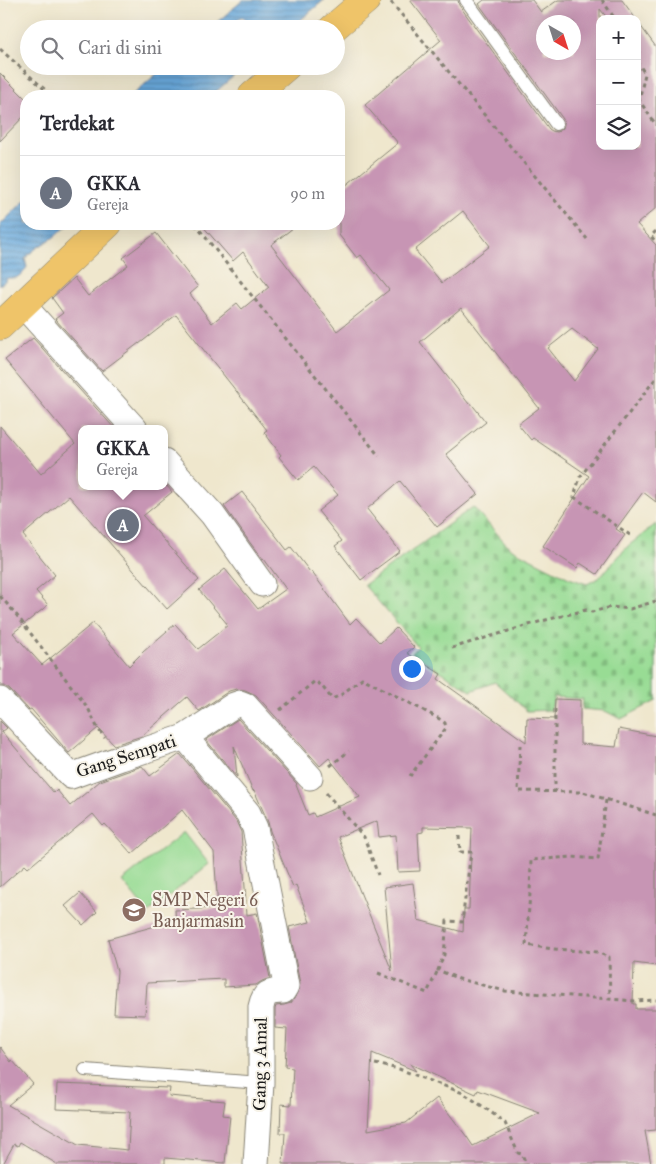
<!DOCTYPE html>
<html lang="id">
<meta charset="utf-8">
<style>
body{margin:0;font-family:"IM FELL Great Primer",serif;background:#f2f2f3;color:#2b2b33}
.controls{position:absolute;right:15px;top:15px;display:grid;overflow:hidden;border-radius:10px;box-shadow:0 5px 20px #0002}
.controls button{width:45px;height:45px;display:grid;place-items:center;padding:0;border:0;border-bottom:1px solid #e1e1e2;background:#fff;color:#2b2b33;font:25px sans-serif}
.compass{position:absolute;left:536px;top:15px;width:45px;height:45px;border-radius:50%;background:#fff;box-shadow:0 5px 20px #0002;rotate:141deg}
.you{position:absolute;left:411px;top:668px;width:18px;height:18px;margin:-12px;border:4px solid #fff;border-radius:50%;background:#1a73e8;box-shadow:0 0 0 8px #1a73e833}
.badge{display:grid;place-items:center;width:32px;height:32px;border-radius:50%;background:#0b8043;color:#fff;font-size:16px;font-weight:700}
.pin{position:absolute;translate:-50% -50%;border:2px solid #fff;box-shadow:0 1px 5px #0006}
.popup{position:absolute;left:78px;top:425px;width:90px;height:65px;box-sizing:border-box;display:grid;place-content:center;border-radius:10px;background:#fff;filter:drop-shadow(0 1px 4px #0005);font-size:16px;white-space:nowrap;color:#7c7c81}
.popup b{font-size:19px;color:#2b2b33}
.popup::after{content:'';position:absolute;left:50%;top:100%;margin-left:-10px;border:10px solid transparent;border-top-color:#fff}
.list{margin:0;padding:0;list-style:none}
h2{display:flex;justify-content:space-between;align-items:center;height:65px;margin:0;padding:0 20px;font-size:21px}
h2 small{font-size:16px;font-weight:400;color:#7c7c81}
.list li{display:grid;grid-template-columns:32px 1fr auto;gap:15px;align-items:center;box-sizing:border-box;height:75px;padding:0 20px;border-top:1px solid #e1e1e2}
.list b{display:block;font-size:19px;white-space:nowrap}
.list p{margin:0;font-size:16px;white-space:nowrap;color:#7c7c81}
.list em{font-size:16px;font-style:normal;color:#7c7c81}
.icon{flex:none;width:28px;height:28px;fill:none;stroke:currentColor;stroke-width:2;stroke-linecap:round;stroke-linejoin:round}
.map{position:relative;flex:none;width:656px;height:1164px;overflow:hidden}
.search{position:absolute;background:#fff;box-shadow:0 5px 20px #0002;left:20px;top:20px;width:325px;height:55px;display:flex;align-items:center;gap:12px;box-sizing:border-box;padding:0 18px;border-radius:28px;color:#7c7c81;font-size:19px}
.panel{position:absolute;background:#fff;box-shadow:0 5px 20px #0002;left:20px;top:90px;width:325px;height:140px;border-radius:20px}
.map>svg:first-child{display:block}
.cemetery{fill:url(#cemetery-stones);stroke:#5a7c58}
.pitch{fill:#98dc94;stroke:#5a7c58}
.water{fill:url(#water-rules);stroke:#44637d}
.building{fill:#c795b4;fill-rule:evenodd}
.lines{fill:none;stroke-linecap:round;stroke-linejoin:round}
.service-casing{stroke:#868274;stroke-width:14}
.minor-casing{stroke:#868274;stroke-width:27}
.primary-casing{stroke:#868274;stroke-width:29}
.path{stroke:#868274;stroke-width:3;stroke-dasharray:4 4;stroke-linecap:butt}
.service{stroke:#fff;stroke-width:12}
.minor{stroke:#fff;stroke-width:25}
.primary{stroke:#efc469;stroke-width:28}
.labels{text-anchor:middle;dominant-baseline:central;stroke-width:4;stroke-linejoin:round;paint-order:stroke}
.street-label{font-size:18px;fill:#1c1c1c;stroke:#f7f3e8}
.education-label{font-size:18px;fill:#785e54;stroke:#f7f3e8;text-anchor:start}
</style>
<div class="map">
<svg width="656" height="1164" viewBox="0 0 656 1164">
<defs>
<pattern id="cemetery-stones" width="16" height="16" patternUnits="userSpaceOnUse" patternTransform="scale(1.25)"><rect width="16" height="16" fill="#98dc94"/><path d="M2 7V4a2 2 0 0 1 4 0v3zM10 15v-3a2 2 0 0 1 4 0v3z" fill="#82bc7f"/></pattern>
<pattern id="water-rules" width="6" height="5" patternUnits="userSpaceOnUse" patternTransform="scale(1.25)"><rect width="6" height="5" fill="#6baade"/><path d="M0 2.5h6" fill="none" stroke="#578ab3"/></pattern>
</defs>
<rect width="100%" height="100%" fill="#f7f3e8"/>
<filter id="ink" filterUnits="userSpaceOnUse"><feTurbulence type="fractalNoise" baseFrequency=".02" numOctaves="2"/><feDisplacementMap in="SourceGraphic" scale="10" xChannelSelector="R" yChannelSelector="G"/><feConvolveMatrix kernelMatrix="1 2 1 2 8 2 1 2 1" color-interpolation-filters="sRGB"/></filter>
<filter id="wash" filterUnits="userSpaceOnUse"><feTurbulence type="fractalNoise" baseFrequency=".0096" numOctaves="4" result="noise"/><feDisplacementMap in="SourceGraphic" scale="20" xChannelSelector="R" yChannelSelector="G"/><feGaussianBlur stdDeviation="1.12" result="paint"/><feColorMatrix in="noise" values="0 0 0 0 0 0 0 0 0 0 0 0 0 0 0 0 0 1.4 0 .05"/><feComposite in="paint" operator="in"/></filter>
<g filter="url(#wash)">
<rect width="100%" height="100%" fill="#efe7cd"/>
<path class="cemetery" d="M473,507l37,41 59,30 18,6 12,-6 29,-32 28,-22v177l-35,18 -16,-8 -23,-2 1,-10 -29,-2 -3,13 -24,1 -32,-29 -24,9 -59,-38 6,-6 -54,-62z"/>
<path class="pitch" d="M184,832l25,32 -61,49 -26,-32z"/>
<g class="water">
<path d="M243,0h81l-34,29h-37l-8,-10 -4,-2 -11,9 -1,3h-20z"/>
<path d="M166,66h79l-34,30h-80z"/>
<path d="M26,199v25h43c-5,4 -10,9 -15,13 -10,7 -22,12 -29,22l2,8 -4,6 -7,5h-8l-8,7v-60z"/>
</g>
<g id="blocks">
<g class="building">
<path d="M410,0h48l1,5 90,124 3,2 4,1 4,-1 3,-3 1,-4 -1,-5 -84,-115 5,-4h48l9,12 17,-12h64l14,19h-28l-8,-10v137h37v-125l19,26v161l-19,16 19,21v257l-13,-10 -27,37 9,6 -28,39 -17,-11 -3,5 -34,-22 46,-70 -56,-38 -2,2 -13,-16 21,-16 -78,-100 -41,34 49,62 1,-2 16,20 -40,32 32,40 -41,33 -37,-46 -33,28 33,42 -39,29 -26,-34 7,-5 -24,-30 20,-16 -24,-28 -16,13 -19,-23 2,-2 -17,-23 3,-2 -91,-115 -37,29v-1l-37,28 -47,-52 8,-6 -11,-15 22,-20 14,18 40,-31 -5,-7 33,-25 42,54 -8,7 22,29 25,-20 5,6 27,-22 -26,-35 -10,9 -32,-37h97l-27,21 66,86 52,-41 -28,-35 -4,3 -18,-23v-44l59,-48 -33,-38 76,-65zM544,22h30v30h-30zM463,211l27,35 -48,37 -27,-33zM572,329l26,20 -24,32 -26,-33z"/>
<path d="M0,73l26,26v15l-26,27z"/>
<path d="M33,338l82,91h-33v57h85l5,6 -29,24 56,64 -32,29 -98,-113 -46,39 32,40 -19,16 12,14 -35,28 29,32 51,-42 36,43 14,-14 32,-28 23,25 30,-24 -29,-35 26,-21 33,40 28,-20 -22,-30 -1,1 -12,-16 -27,-38 18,-14 45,58 4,-3 19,25 1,-1 39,53 6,-6 24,25 16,-15 18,19 -7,6 34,21 -3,5 88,63 1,-24 27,1 1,-20 25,1v44l36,3 3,-18 37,7v230l-22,-3 -1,41h3v5h20v121l-11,1 6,33h-368l2,-31h-5l1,-29 10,1 2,-37 -8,-1 2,-38 -12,-1v-19l1,-3 8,-1 7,-2 7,-10 2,-9 -11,-57 21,-5 -14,-37 -3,2 -23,-56 -2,-9 -14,-32 -1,1 -19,-45 3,31 -31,-37 32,-21 59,65 -1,1 12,30 5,-2 2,4 45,-20 -31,-39 -9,8 -64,-71 -11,-5 -9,-1 -7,2 -30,20 -12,-14 -45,39 -28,9 -16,-17 -29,25 -38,-44 -2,1 -19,-20 -5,-4h-5v-260l41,48 34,-30 -70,-84zM377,821l2,16 17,-2 2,37 22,-1 -2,-38 5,-1v-5l49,1 -3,81h-5l-1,23 -45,-12 -5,-37 -29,4 8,84 -54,-134zM372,1053l44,18 -6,-7 66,30 2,-4 62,23 -67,33 -6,-9 -30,-39 -31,25 -38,7z"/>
<path d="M0,721l7,7 -5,4 52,61 3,-3 13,16 30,-25 42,-15 8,10 30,-22 56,67 5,11 6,83 10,-2 13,65 -8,3 -6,4 -32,2v-8l-77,4 -2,32 -31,-1 3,-43 -9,-32 51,-14 17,-1 -1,-14 43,-2 -4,-56 -32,-42 -50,44 -27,-30 -2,2 -10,-12 -65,54 -3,-3 -25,22z"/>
<path d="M80,893l17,19 -14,13 -18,-19z"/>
<path d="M0,1047l11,15 1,-2 21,24 -25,21 70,40 50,5 2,-38 -74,-3 1,-25 113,4 -1,8 56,5 -2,14 7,1 -5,47 -60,-5v6h-108l-37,-22 -2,4 -4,-2 -11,20h-3z"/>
</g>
</g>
</g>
<g filter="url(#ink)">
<use href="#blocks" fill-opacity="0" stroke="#868274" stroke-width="1"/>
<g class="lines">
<defs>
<g id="service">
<path d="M466,0l90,124"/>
<path d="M85,1070l176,13"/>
</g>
<g id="minor">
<path d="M22,304l113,125"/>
<path d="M164,461l48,53 50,70"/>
<path d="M0,700l71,76 50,-18 64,-21 49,-32 6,-2 5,2 65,72"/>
<path d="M185,737l63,76 7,15 30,152 1,6 -3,5c-14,1 -19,1 -22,16v76l-5,81"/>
</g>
<g id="primary">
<path d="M332,29l34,-29"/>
<path d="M252,96l35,-30"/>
<path d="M0,326l108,-102"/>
</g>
</defs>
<use href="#service" class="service-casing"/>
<use href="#minor" class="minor-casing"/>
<use href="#primary" class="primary-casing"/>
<g class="path">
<path d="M602,0l13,19"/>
<path d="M391,2l196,237"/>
<path d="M0,49l52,47"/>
<path d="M637,50l3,4 -3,4"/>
<path d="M637,61l8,13 -6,26 17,25"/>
<path d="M195,224l184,232"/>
<path d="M656,231l-5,5 5,6"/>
<path d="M630,535l-56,-38 6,-20 76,-99"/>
<path d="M0,596l15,17 73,95 10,21 7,9"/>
<path d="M452,648l90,-27 44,-11 6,2 19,-5 19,2 26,-8"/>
<path d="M555,709v83"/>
<path d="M280,710l35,-29 6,4 11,14 9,-4 21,-17 76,40 7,5 1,5 -36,48"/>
<path d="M520,745l-2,46 65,1 73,23"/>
<path d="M330,766l19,-15"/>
<path d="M326,793l38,44 14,38"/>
<path d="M606,800l-8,59 -26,-2 -41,3 -1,34 -4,51 27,4 44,3 12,5 1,42"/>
<path d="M459,836l1,16h11l-9,70 -15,-1 -3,34 -6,15 21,9 46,12 130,10 21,-1"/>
<path d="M378,973l49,20 11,-23"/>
<path d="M375,1064l24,5 64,24 25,17 17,13 13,30 4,1 4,10"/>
</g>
<use href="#service" class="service"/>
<use href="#minor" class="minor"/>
<use href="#primary" class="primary"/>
</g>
</g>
<defs>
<symbol id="school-disc" viewBox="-11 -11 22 22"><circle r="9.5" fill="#8d6e63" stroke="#f7f3e8"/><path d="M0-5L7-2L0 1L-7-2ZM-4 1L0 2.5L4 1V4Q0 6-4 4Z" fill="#fff"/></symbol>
</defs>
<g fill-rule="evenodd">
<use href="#school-disc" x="120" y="896" width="28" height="28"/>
</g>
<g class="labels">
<g class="street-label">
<text transform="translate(126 756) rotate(-18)">Gang Sempati</text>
<text transform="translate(260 1064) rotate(-89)">Gang 3 Amal</text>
</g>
<g class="education-label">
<text x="152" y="900">SMP Negeri 6<tspan x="152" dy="21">Banjarmasin</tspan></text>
</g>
</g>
</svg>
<div class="controls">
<button>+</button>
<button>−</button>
<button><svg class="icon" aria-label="layers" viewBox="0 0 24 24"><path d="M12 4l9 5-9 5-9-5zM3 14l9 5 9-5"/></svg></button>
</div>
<svg class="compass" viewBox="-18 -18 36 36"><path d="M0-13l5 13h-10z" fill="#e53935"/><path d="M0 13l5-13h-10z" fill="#7c7c81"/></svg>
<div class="you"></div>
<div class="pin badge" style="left:123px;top:525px;background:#6b7280">A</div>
<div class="popup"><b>GKKA</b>Gereja</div>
<div class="search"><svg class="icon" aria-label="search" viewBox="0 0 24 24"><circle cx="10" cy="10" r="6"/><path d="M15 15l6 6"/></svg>Cari di sini</div>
<section class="panel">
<h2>Terdekat<small></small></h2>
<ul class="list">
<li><span class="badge" style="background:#6b7280">A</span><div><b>GKKA</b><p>Gereja</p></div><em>90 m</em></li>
</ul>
</section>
</div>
